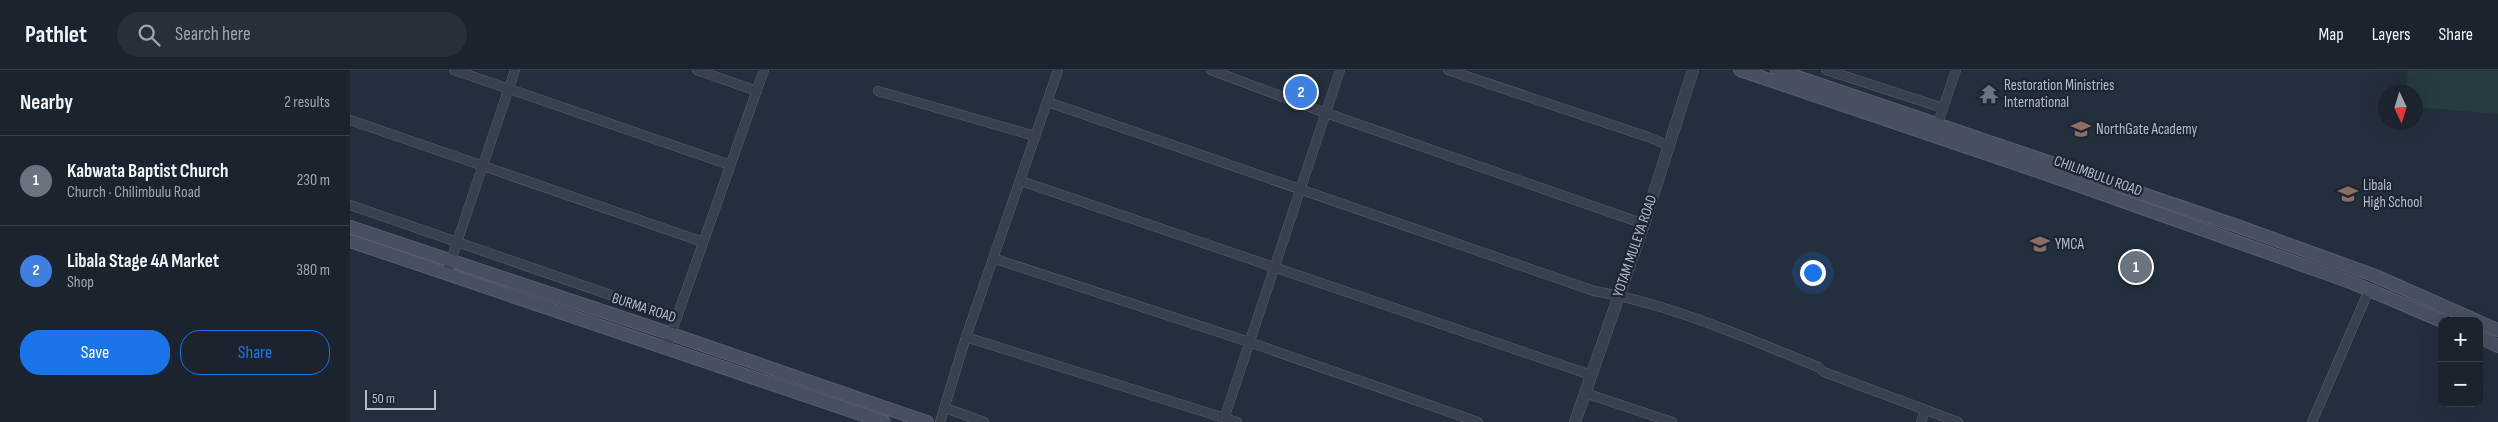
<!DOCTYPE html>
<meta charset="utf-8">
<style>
body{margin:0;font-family:"Sofia Sans Condensed",sans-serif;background:#282f3a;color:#f1f3f6}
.controls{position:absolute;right:15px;bottom:15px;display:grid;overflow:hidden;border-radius:10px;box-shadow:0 5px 20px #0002}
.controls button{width:45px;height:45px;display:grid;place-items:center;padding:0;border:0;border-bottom:1px solid #39404a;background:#1b232e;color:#f1f3f6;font:25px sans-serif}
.compass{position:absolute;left:2028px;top:15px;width:45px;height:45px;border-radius:50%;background:#1b232e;box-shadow:0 5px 20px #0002;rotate:176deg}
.scale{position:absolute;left:15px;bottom:12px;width:71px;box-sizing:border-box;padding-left:5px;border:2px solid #b4bcc9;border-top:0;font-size:14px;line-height:18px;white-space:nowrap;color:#b4bcc9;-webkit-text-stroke:4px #1d2633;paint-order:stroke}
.you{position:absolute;left:1462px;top:202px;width:18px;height:18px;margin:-12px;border:4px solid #fff;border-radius:50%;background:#1a73e8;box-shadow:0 0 0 8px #1a73e833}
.badge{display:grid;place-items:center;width:32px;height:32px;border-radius:50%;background:#1a73e8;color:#fff;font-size:16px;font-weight:700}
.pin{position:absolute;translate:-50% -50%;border:2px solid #fff;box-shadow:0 1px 5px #0006}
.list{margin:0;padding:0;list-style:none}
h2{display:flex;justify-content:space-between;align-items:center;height:65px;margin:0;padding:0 20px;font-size:21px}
h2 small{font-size:16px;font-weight:400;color:#a0a4aa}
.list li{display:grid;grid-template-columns:32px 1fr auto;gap:15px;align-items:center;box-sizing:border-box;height:90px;padding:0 20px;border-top:1px solid #39404a}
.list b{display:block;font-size:19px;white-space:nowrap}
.list p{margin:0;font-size:16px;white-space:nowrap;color:#a0a4aa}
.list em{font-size:16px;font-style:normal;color:#a0a4aa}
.actions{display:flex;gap:10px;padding:15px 20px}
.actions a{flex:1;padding:11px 0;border:1px solid #1a73e8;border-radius:20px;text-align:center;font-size:18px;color:#1a73e8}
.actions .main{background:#1a73e8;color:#fff}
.icon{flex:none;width:28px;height:28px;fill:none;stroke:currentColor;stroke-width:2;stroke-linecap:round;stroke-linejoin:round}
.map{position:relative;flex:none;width:2148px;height:352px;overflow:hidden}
header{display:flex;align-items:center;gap:30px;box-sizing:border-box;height:70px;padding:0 25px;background:#1b232e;border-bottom:1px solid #39404a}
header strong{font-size:24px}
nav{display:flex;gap:28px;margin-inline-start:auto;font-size:18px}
.search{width:350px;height:45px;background:#282f3a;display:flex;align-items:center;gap:12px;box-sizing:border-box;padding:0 18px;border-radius:28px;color:#a0a4aa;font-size:19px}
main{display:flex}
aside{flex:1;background:#1b232e}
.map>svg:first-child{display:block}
.pitch{fill:#263c3f}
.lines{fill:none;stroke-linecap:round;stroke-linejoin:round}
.minor-casing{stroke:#565f6c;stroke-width:10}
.tertiary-casing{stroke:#565f6c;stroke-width:12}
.secondary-casing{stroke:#565f6c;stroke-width:14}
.minor{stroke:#38414e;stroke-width:9}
.tertiary{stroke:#38414e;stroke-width:11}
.secondary{stroke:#465061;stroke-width:12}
.labels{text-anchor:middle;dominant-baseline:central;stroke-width:4.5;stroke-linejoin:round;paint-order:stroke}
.poi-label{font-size:15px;fill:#b4bcc9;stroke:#1d2633;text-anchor:start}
.street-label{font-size:15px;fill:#b4bcc9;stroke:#1d2633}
</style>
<header>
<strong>Pathlet</strong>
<div class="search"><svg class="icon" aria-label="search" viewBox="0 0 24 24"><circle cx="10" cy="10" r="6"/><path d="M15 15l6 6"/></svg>Search here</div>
<nav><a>Map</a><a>Layers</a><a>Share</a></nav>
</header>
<main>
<aside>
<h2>Nearby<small>2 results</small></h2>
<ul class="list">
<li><span class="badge" style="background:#6b7280">1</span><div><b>Kabwata Baptist Church</b><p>Church · Chilimbulu Road</p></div><em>230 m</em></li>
<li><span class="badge" style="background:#3f7fe0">2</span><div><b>Libala Stage 4A Market</b><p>Shop</p></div><em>380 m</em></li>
</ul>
<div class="actions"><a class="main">Save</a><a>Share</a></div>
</aside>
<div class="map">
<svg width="2148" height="352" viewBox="0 0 2148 352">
<rect width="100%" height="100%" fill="#242f3e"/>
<path class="pitch" d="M2058,0h90v44l-82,-7v-15h-10z"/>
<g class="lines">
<defs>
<g id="minor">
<path d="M104,0l276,95"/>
<path d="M347,0l60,21"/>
<path d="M861,0l115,43 318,111"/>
<path d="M1098,0l200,67 21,9"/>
<path d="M1476,0l117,38"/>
<path d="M528,21l157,45"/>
<path d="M698,32l546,189c77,13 152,47 224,76l6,5 134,50"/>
<path d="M0,50l353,122"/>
<path d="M1586,59l20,-59"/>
<path d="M671,111l570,194"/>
<path d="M0,135l327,113"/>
<path d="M645,189l254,83 229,80"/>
<path d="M97,202l68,-202"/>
<path d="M616,267l271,85"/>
<path d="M316,278l98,-278"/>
<path d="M1235,323l87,29"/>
<path d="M595,338l39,14"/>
<path d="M590,352l26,-85 92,-267"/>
<path d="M873,352l117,-352"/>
<path d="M1571,352l4,-11"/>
<path d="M1962,352l57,-132"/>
</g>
<path id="tertiary" d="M1225,352l69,-198 49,-154"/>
<g id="secondary">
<path d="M1390,0l318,108 295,105 89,38"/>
<path d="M1427,0l463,157 133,48 104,46"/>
<path d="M0,157l321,107 256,88"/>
<path d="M0,171l534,181"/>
<path d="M2129,252l19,8"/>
<path d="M2129,267l19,9"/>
</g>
</defs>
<use href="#minor" class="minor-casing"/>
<use href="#tertiary" class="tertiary-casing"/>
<use href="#secondary" class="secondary-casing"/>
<use href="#minor" class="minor"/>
<use href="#tertiary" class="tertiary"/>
<use href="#secondary" class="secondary"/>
</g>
<defs>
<symbol id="temple-bare" viewBox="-9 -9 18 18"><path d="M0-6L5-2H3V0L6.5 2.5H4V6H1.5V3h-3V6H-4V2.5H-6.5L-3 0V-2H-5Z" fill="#6b7280" stroke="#1d2633" stroke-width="2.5" paint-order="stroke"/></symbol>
<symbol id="school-bare" viewBox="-9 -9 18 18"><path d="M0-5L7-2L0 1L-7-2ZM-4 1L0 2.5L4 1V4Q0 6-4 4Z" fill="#8d6e63" stroke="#1d2633" stroke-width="2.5" paint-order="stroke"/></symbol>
<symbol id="university-bare" viewBox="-9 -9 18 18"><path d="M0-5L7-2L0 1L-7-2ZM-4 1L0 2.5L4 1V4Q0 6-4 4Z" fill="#8d6e63" stroke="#1d2633" stroke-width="2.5" paint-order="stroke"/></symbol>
</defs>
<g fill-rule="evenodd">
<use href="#temple-bare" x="1625" y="10" width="28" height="28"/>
<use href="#school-bare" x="1717" y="45" width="28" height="28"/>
<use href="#school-bare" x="1984" y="110" width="28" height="28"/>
<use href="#university-bare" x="1676" y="160" width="28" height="28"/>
</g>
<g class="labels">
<g class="poi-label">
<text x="1654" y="15">Restoration Ministries<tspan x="1654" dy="17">International</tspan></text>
<text x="1746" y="59">NorthGate Academy</text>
<text x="2013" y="115">Libala<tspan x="2013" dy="17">High School</tspan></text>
<text x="1705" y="174">YMCA</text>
</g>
<g class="street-label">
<text transform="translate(1748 106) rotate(20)">CHILIMBULU ROAD</text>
<text transform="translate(1285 176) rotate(-71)">YOTAM MULEYA ROAD</text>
<text transform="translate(294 238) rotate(18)">BURMA ROAD</text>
</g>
</g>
</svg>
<div class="controls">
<button>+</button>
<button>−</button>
</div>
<svg class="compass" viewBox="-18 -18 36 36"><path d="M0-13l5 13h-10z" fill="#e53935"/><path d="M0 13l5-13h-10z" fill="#a0a4aa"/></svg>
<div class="scale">50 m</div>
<div class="you"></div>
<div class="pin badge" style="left:1786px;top:197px;background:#6b7280">1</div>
<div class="pin badge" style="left:951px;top:22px;background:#3f7fe0">2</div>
</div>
</main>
